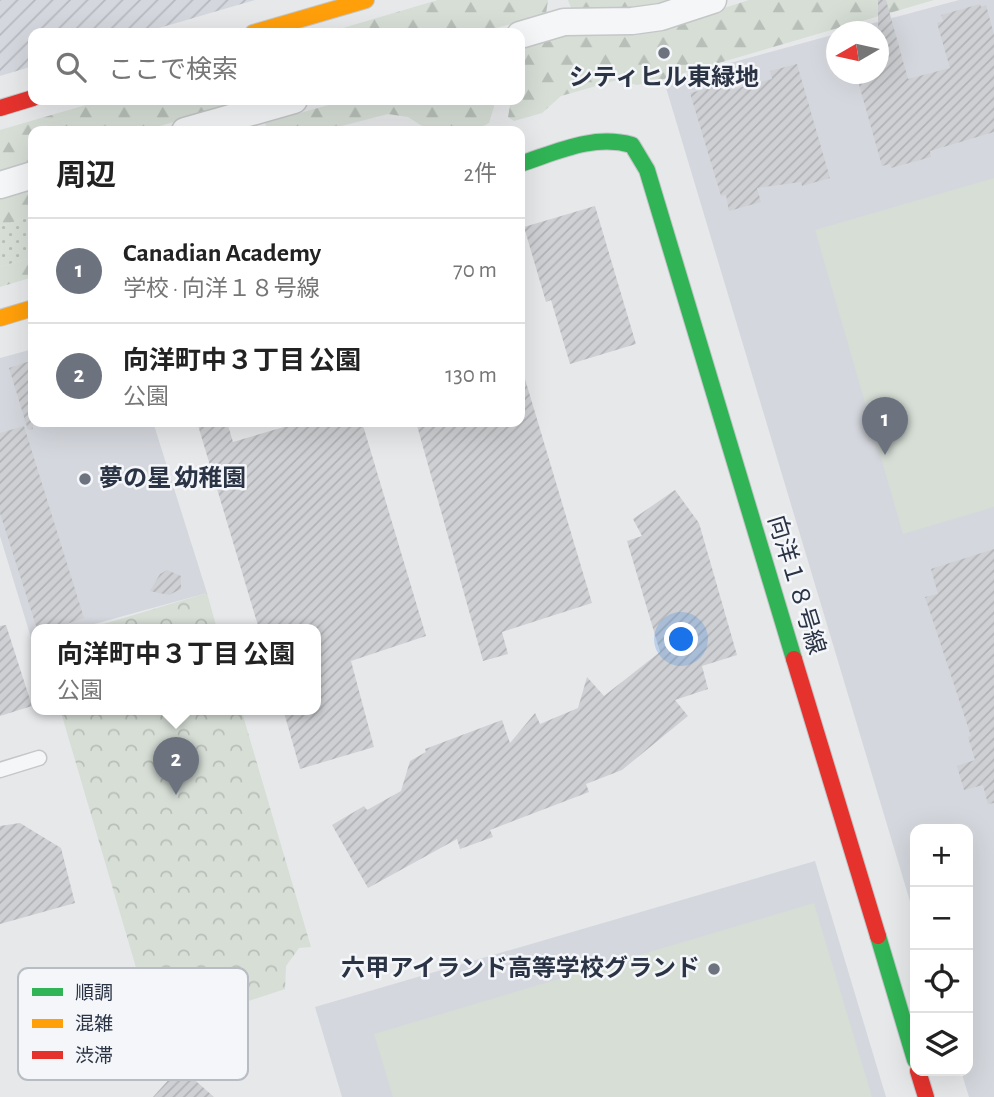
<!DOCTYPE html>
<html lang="ja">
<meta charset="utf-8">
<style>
body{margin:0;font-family:"Alegreya Sans","Noto Sans JP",sans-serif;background:#f6f6f6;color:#222}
.controls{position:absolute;right:21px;bottom:21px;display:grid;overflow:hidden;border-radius:14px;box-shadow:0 7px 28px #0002}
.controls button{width:63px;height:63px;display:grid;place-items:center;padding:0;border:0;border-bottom:2px solid #e0e0e0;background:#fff;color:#222;font:35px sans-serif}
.compass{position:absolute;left:826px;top:21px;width:63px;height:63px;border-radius:50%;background:#fff;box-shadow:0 7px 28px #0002;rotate:261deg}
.you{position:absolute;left:682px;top:640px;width:24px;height:24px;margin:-18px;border:5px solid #fff;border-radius:50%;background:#1a73e8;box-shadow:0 0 0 10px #1a73e833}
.badge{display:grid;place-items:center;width:46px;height:46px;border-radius:50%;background:#6c737f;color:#fff;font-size:23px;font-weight:700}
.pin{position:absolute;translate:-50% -58px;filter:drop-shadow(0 2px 4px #0008)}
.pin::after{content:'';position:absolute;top:37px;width:24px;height:21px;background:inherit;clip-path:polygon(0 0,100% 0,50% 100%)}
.popup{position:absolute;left:31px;top:624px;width:290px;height:91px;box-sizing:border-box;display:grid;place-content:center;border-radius:14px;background:#fff;filter:drop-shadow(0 2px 5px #0005);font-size:23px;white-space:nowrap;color:#767676}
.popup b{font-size:26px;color:#222}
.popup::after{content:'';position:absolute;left:50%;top:100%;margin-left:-14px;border:14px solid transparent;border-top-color:#fff}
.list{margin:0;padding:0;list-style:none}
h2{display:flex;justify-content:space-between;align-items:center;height:91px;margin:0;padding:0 28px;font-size:30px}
h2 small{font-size:23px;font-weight:400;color:#767676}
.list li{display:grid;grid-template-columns:46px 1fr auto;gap:21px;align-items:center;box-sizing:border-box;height:105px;padding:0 28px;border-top:2px solid #e0e0e0}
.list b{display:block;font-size:26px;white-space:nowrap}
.list p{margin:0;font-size:23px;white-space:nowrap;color:#767676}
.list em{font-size:23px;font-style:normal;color:#767676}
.icon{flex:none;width:38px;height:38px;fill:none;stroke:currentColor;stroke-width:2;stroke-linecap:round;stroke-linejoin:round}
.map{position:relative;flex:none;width:994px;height:1097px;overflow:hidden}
.search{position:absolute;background:#fff;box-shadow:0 7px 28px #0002;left:28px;top:28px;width:497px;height:77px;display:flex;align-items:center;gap:18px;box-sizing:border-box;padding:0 24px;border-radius:14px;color:#767676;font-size:26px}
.panel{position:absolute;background:#fff;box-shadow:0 7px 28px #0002;left:28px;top:126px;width:497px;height:301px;border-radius:14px}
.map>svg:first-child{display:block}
.built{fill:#d4d7dd}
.industrial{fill:url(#industrial-furrows)}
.grass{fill:url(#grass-dots)}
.forest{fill:url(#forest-firs)}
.park{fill:url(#park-crowns)}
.garden{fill:#d6ded6}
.building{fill:url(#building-hatch)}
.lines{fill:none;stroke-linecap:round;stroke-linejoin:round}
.lane-casing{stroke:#c4c6c8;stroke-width:17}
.street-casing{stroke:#c4c6c8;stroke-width:29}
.fast-casing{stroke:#c4c6c8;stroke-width:18}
.slow-casing{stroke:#c4c6c8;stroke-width:18}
.jam-casing{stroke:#c4c6c8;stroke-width:18}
.lane{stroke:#f5f6f7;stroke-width:14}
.street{stroke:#f5f6f7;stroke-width:26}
.fast{stroke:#30b455;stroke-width:16}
.slow{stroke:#ff9f0a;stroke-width:16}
.jam{stroke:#e5322d;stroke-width:16}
.poi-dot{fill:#6c737f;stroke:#f4f6f9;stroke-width:2.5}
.labels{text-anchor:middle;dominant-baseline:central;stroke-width:5;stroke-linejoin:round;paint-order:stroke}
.poi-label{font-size:24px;font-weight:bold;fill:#2b3445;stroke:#f4f6f9}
.street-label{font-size:24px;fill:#2b3445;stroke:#f4f6f9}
.key{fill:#f4f6f9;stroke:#b8bcc3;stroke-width:2}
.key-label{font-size:19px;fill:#2b3445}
</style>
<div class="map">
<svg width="994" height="1097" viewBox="0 0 994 1097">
<defs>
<pattern id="industrial-furrows" width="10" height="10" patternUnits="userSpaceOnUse" patternTransform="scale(1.75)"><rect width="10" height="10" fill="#d4d7dd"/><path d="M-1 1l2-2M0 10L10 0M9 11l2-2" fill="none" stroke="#b6b9bf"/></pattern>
<pattern id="grass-dots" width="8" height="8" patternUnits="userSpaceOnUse" patternTransform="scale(1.75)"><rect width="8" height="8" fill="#d6ded6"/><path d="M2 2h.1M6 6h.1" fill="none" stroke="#b8bfb9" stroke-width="1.8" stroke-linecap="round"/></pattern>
<pattern id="forest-firs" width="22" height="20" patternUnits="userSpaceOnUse" patternTransform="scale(1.75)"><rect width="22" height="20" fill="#d6ded6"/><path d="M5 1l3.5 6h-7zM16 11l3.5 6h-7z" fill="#b8bfb9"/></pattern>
<pattern id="park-crowns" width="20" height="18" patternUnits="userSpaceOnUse" patternTransform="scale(1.75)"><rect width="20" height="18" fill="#d6ded6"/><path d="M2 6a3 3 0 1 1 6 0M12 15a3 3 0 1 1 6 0" fill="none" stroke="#b8bfb9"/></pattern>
<pattern id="building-hatch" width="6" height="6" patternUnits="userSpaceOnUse" patternTransform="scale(1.75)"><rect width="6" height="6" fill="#ced0d3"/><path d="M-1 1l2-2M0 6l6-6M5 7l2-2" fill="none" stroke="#b1b3b6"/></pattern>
</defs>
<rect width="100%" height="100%" fill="#e6e8ea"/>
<g class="built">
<path d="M959,0h35v1097h-25l-8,-26h7v-242h-53v89l-251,-837 172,-47v40h42v-42l-34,-1z"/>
<path d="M33,349v73h120l54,171 -131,36h-40v11l-4,1 -32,-105v-178z"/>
<path d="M815,861l71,236h-544l-27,-90z"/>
</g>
<path class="industrial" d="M0,0h255l-113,33h-109v33l-33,10z"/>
<path class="grass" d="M33,216v41l-33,10v-41z"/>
<g class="forest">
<path d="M438,0h110l-2,14 -67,19h-153z"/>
<path d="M568,0h113l-41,9 -68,1z"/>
<path d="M749,0h185l-270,79 -27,6 -20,-5 -56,16 -19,17 -28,8 -6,-4 3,-17h9v-31l6,-22 44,-12 83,-4z"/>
<path d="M103,100h148l-109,31h-109v32l-33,10v-43z"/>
<path d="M346,100h150l-7,23 -15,8h-44l-22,-14 -20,-3 -66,17h-54l-3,-8z"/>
<path d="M33,189v27l-33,10v-27z"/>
<path d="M33,257v20l-33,10v-20z"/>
</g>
<g class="park">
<path d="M207,593l10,36h-130z"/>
<path d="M60,709h181l70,238 -12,1 -13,18 -1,23 -130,43z"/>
</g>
<g class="garden">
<path d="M994,178v329l-91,27 -88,-304z"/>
<path d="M814,903l58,194h-479l-19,-63z"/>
</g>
<g class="building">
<path d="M878,0h8l22,79 42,-11 -13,-45 6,-2 -2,-6 39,-11 1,3 5,-2 8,30v97l-64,19 1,6 -40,11 -1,-4 -8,2 -26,-92h22z"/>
<path d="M797,64l33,114 -28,8 -1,-4 -44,6 4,14 -32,9 -3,-16 -5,1 -31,-103 38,-10 2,7 42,-11 -2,-8z"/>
<path d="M595,206l41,138 -66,20 -19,-64 -5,2 -22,-75z"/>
<path d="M33,360v69l-5,1 -19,-62z"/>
<path d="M525,379l67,224 -90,29 6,22 -25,7 -67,-239h104v-42z"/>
<path d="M197,422h30l6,20 68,-20h61l64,214 -75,25 23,86 -74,22 -17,-60h33v-80h-57z"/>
<path d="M24,426l60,192 -32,11h-15l-37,-116v-80z"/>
<path d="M675,490l24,33 38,132 -35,11 6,23 -33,11 13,16 -66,54 -36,14 3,8 -99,38 3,7 -33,12 -3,-10 -89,49 -36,-63 32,-19 3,4 34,-19 9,-30 16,-9 -1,-3 77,-29 8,23 25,-30 5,11 38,-16 9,-31 17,19 56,-44 -33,-111 15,-5 -9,-17z"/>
<path d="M994,549v254l-6,1 -5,-19 -19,5 -7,-24 18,-6 -7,-23 3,-1 -46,-139 13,-3 -7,-25z"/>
<path d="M167,570l14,6v13l-12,6 -19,-4 10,-17z"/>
<path d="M6,625l26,81 -32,10v-90z"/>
<path d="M20,823l41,25 14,55 -75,21v-98z"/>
<path d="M180,1067l34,30h-61z"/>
</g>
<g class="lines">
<defs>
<path id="lane" d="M0,770l39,-12"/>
<g id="street">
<path d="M520,35l44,-13 68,-1 29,-4 52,-17"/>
<path d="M185,131l109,-31"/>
<path d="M0,185l33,-10"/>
</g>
<g id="fast">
<path d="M520,164c37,-12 73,-30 112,-19l15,25 147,489"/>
<path d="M878,936l37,124"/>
</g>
<g id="slow">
<path d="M253,33l113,-33"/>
<path d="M0,318l33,-10"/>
</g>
<g id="jam">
<path d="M0,108l33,-10"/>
<path d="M794,659l84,277"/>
<path d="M918,1071l8,26"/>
</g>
</defs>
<use href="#lane" class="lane-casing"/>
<use href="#street" class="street-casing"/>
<use href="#fast" class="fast-casing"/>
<use href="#slow" class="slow-casing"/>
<use href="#jam" class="jam-casing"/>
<use href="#lane" class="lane"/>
<use href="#street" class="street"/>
<use href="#fast" class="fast"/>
<use href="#slow" class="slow"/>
<use href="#jam" class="jam"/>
</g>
<g class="poi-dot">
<circle cx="664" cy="53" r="7"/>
<circle cx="85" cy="479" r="7"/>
<circle cx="714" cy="969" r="7"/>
</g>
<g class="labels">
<g class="poi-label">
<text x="664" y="78">シティヒル東緑地</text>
<text x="99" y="479" text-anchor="start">夢の星 幼稚園</text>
<text x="700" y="969" text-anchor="end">六甲アイランド高等学校グランド</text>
</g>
<g class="street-label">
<text transform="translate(796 585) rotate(73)">向洋１８号線</text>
</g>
</g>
<rect x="18" y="968" width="230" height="112" rx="10" class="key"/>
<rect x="32" y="988" width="31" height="8" fill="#30b455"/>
<rect x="32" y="1019" width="31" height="9" fill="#ff9f0a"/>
<rect x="32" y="1051" width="31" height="8" fill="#e5322d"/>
<g class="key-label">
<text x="75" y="999">順調</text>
<text x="75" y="1030">混雑</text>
<text x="75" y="1062">渋滞</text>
</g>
</svg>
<div class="controls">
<button>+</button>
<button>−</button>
<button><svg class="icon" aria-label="locate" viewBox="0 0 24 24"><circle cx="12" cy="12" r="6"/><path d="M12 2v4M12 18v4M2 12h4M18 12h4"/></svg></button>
<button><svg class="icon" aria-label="layers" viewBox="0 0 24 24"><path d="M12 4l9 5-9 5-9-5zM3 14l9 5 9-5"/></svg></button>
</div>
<svg class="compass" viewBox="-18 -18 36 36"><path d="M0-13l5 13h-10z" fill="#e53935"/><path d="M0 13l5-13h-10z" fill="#767676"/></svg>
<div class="you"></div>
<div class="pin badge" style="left:885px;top:455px">1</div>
<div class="pin badge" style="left:176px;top:795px">2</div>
<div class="popup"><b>向洋町中３丁目 公園</b>公園</div>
<div class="search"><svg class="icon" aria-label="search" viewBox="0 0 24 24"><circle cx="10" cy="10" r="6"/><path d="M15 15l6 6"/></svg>ここで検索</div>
<section class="panel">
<h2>周辺<small>2件</small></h2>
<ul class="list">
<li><span class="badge">1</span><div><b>Canadian Academy</b><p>学校 · 向洋１８号線</p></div><em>70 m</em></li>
<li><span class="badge">2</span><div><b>向洋町中３丁目 公園</b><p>公園</p></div><em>130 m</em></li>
</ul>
</section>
</div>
